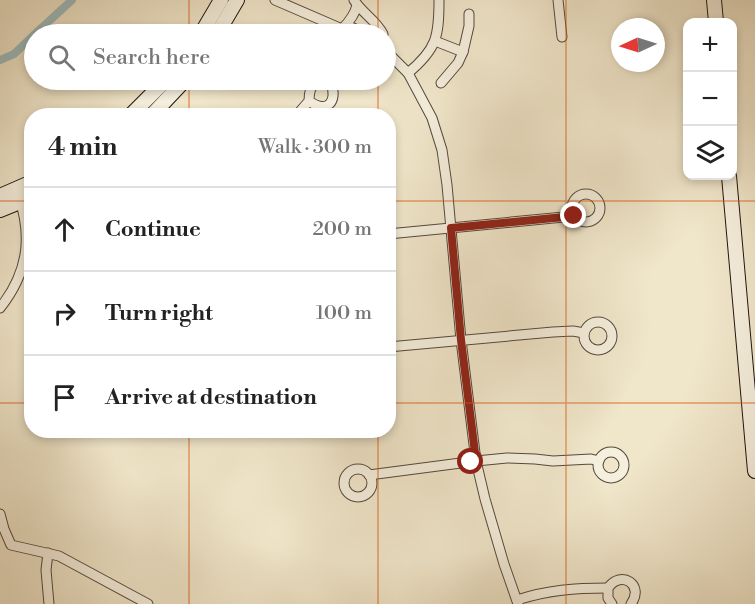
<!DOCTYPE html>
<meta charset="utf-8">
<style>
body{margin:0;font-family:"Libre Bodoni",serif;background:#f6f6f6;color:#222}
.controls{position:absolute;right:18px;top:18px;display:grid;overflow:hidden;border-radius:12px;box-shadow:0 3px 9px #0003}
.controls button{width:54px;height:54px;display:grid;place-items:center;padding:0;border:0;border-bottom:2px solid #e0e0e0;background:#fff;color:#222;font:30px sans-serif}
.compass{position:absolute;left:611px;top:18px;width:54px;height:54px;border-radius:50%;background:#fff;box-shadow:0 3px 9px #0003;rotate:266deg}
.stop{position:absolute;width:18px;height:18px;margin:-14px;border:4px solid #8f2418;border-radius:50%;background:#fff}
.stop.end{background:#8f2418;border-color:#fff;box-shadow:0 2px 6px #0008}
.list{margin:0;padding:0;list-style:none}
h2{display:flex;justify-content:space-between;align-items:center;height:78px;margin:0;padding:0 24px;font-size:26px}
h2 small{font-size:20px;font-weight:400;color:#767676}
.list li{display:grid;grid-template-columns:39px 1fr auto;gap:18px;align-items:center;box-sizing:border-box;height:84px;padding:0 24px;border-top:2px solid #e0e0e0}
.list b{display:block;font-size:22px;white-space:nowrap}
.list em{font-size:20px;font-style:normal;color:#767676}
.icon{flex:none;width:33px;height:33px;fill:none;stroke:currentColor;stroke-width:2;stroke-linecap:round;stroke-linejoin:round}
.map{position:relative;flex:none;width:755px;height:604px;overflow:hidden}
.search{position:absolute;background:#fff;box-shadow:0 3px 9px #0003;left:24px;top:24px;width:372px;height:66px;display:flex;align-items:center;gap:15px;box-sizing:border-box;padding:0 21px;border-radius:33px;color:#767676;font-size:22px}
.panel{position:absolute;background:#fff;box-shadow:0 3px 9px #0003;left:24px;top:108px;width:372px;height:330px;border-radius:24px}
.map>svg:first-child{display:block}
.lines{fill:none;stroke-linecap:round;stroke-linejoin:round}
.canal{stroke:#9ebdc0;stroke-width:8}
.street-casing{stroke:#55483e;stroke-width:11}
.secondary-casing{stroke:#21140f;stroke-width:16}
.street{stroke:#f5efdd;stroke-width:9}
.secondary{stroke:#f5efdd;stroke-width:14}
.route{stroke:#8f2418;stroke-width:8}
.grid{fill:none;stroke:#de560c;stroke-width:1.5;stroke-opacity:0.55}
</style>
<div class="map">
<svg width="755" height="604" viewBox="0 0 755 604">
<rect width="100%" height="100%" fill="#f0e6ca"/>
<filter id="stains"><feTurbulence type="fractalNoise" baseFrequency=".00333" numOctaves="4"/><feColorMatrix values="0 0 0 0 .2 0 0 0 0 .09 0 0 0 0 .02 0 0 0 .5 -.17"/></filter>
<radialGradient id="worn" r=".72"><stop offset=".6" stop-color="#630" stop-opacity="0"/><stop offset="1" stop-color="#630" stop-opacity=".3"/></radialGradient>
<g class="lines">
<g class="canal">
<path d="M35,34l37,-34"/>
<path d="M0,60l14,-6 20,-19"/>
</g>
<defs>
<g id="street">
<path d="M275,0l67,29"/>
<path d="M354,0c8,13 22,20 29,34"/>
<path d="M558,0l4,37"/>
<path d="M342,29c7,-7 13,-14 15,-24"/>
<path d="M342,29l9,-2 14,7"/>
<path d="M435,41l28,11 -5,11 -17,20"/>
<path d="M463,52l6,-26v-12"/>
<path d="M408,73c29,-24 31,-37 31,-73"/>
<path d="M296,116l13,-15c0,-15 6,-25 22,-18 7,19 -4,31 -22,18"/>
<circle cx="586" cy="208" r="14"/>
<path d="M388,234l186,-18"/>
<path d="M0,308c27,-34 33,-69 19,-111"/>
<circle cx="598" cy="336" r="14"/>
<path d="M388,347l165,-15 20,-1 11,2"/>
<circle cx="611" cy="465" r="13"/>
<circle cx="358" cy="483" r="14"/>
<path d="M369,475l107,-14 -15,-121 -14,-155 -5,-35 -10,-32 -24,-45 -22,-22"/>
<path d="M0,514l4,15 7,16 48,11 89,48"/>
<path d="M48,553l-2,17 3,34"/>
<path d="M517,600c31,-10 58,-12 91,-12"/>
<path d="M518,604l-14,-40 -19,-65 -9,-38 31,-3 28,1 18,2 38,-2 8,2"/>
<path d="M612,604l-4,-6v-10c13,-19 37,-3 23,16"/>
</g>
<g id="secondary">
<path d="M714,0l2,22"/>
<path d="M201,34l20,-34"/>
<path d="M217,34l20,-34"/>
<path d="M130,116l36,-36"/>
<path d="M151,116l34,-36"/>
<path d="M729,176l26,295"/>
<path d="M0,196l32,-14"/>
<path d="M0,210l32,-13"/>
</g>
</defs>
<use href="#street" class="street-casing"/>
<use href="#secondary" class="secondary-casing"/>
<use href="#street" class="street"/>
<use href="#secondary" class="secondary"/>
</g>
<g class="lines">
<path class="route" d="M471,462l5,-1 -15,-121 -10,-112 123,-12"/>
</g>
<path class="grid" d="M189,0v34M378,0v34M566,0v604M189,80v36M378,80v36M0,201h32M388,201h367M0,403h32M388,403h367M189,430v174M378,430v174"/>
<rect width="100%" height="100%" filter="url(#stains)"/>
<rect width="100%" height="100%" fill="url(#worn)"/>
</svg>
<div class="controls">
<button>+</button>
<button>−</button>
<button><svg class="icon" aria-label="layers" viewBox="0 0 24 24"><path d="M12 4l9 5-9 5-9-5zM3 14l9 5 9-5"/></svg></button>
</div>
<svg class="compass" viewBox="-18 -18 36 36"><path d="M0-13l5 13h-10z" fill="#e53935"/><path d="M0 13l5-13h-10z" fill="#767676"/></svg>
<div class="stop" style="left:471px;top:462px"></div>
<div class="stop end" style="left:574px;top:216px"></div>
<div class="search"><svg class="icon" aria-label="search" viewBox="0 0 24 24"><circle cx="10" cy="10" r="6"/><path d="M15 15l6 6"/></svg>Search here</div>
<section class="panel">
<h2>4 min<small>Walk · 300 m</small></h2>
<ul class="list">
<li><svg class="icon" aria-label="ahead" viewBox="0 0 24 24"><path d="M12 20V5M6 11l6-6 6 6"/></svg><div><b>Continue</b></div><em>200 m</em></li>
<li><svg class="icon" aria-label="right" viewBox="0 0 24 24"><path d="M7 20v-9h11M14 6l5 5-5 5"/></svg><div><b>Turn right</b></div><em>100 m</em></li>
<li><svg class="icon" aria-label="arrive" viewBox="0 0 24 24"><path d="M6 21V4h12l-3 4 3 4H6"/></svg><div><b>Arrive at destination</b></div></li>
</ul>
</section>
</div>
